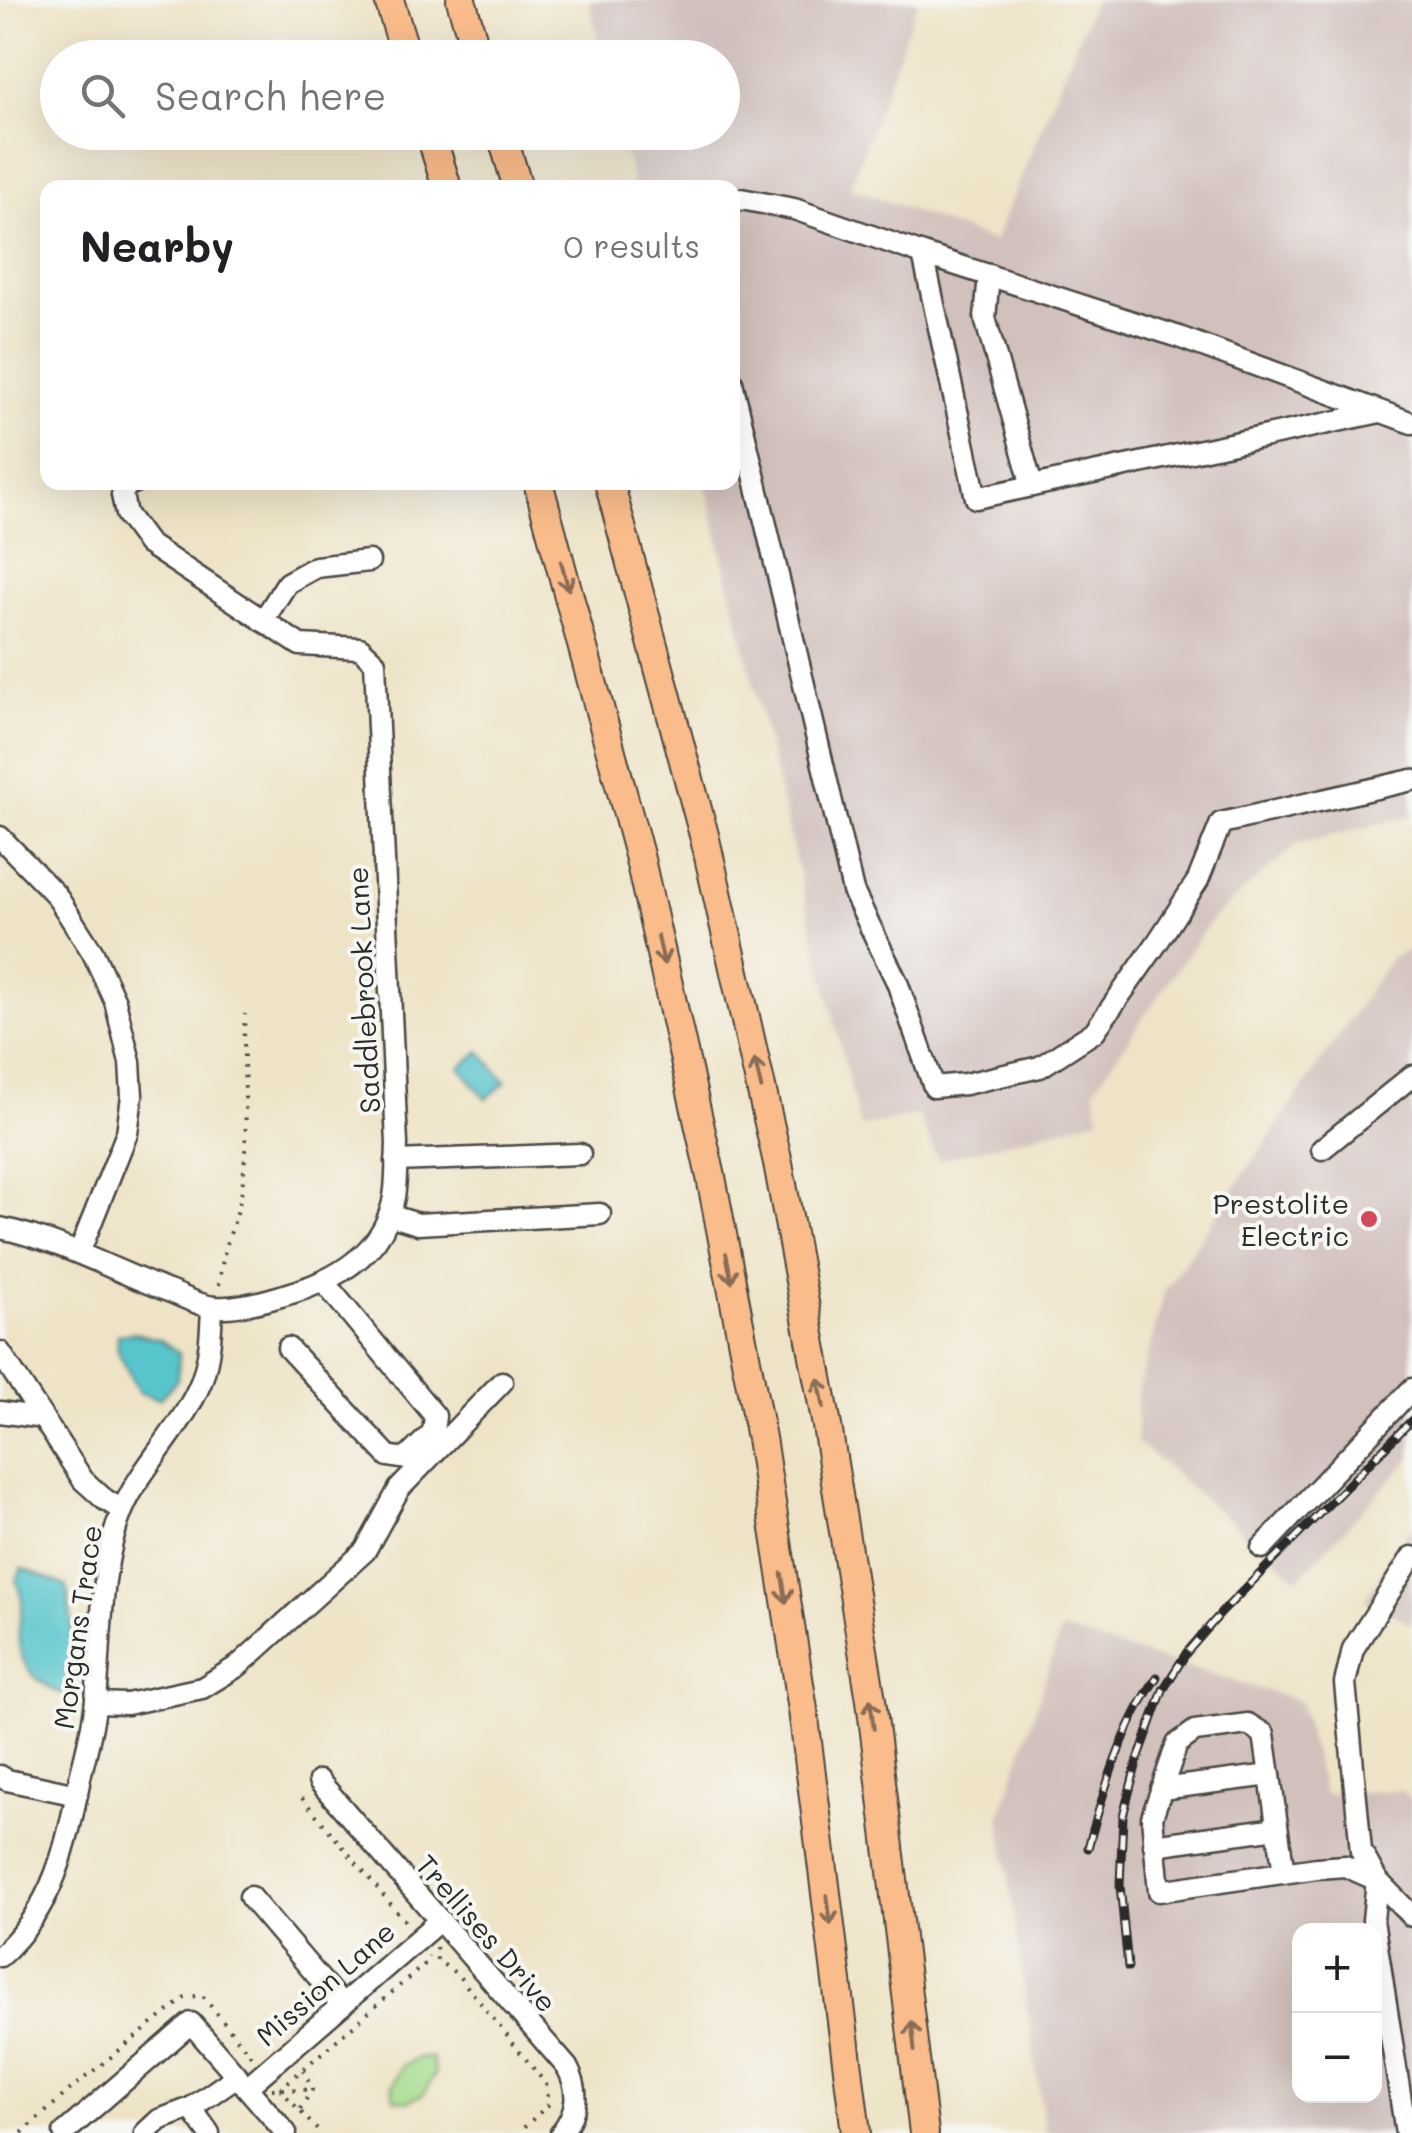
<!DOCTYPE html>
<meta charset="utf-8">
<style>
body{margin:0;font-family:Mali,sans-serif;background:#f2f2f2;color:#202124}
.controls{position:absolute;right:30px;bottom:30px;display:grid;overflow:hidden;border-radius:20px;box-shadow:0 10px 40px #0002}
.controls button{width:90px;height:90px;display:grid;place-items:center;padding:0;border:0;border-bottom:2px solid #e0e0e0;background:#fff;color:#202124;font:50px sans-serif}
.list{margin:0;padding:0;list-style:none}
h2{display:flex;justify-content:space-between;align-items:center;height:130px;margin:0;padding:0 40px;font-size:42px}
h2 small{font-size:32px;font-weight:400;color:#757577}
.icon{flex:none;width:55px;height:55px;fill:none;stroke:currentColor;stroke-width:2;stroke-linecap:round;stroke-linejoin:round}
.map{position:relative;flex:none;width:1412px;height:2133px;overflow:hidden}
.search{position:absolute;background:#fff;box-shadow:0 10px 40px #0002;left:40px;top:40px;width:700px;height:110px;display:flex;align-items:center;gap:25px;box-sizing:border-box;padding:0 35px;border-radius:55px;color:#757577;font-size:38px}
.panel{position:absolute;background:#fff;box-shadow:0 10px 40px #0002;left:40px;top:180px;width:700px;height:310px;border-radius:20px}
.map>svg:first-child{display:block}
.industrial{fill:#d1c0bc;fill-rule:evenodd}
.green{fill:#a5db8b;stroke:#68835b;stroke-width:2.5}
.water{fill:#57c5cc;stroke:#41787c;stroke-width:2.5}
.lines{fill:none;stroke-linecap:round;stroke-linejoin:round}
.minor-casing{stroke:#484742;stroke-width:25}
.highway-casing{stroke:#484742;stroke-width:32}
.path{stroke:#484742;stroke-width:4;stroke-dasharray:2.5 8;stroke-linecap:butt}
.minor{stroke:#fff;stroke-width:20}
.highway{stroke:#fabc8b;stroke-width:28}
.rail-casing{stroke:#2b2b2b;stroke-width:9}
.rail{stroke:#f6f6f2;stroke-width:5;stroke-dasharray:15;stroke-linecap:butt}
.oneway{stroke:#886c56}
.poi-dot{fill:#d1495b;stroke:#f6f6f2;stroke-width:4}
.labels{text-anchor:middle;dominant-baseline:central;stroke-width:8;stroke-linejoin:round;paint-order:stroke}
.street-label{font-size:28px;fill:#2b2b2b;stroke:#f6f6f2}
.poi-label{font-size:28px;fill:#2b2b2b;stroke:#f6f6f2;text-anchor:end}
</style>
<div class="map">
<svg width="1412" height="2133" viewBox="0 0 1412 2133">
<rect width="100%" height="100%" fill="#f6f6f2"/>
<filter id="ink" filterUnits="userSpaceOnUse"><feTurbulence type="fractalNoise" baseFrequency=".01" numOctaves="2"/><feDisplacementMap in="SourceGraphic" scale="20" xChannelSelector="R" yChannelSelector="G"/><feConvolveMatrix kernelMatrix="1 2 1 2 8 2 1 2 1" color-interpolation-filters="sRGB"/></filter>
<filter id="wash" filterUnits="userSpaceOnUse"><feTurbulence type="fractalNoise" baseFrequency=".0048" numOctaves="4" result="noise"/><feDisplacementMap in="SourceGraphic" scale="40" xChannelSelector="R" yChannelSelector="G"/><feGaussianBlur stdDeviation="2.25" result="paint"/><feColorMatrix in="noise" values="0 0 0 0 0 0 0 0 0 0 0 0 0 0 0 0 0 1.4 0 .05"/><feComposite in="paint" operator="in"/></filter>
<g filter="url(#wash)">
<rect width="100%" height="100%" fill="#eee3c6"/>
<g class="industrial">
<path d="M589,0h329l-68,187 144,55 100,-242h318v816l-115,28 -87,77 -116,168 6,29 -162,42 -20,-45 -58,12 -155,-644 27,-1v-294l-98,-1 -14,-54 102,-1v-74l-120,-1z"/>
<path d="M1412,948v509l-114,122 -161,-137v-47l28,-105 226,-332z"/>
<path d="M1412,1526v99l-47,-26z"/>
<path d="M1061,1630l239,71 24,93 78,-4 10,12v331h-367l-45,-316zM1300,1930h74v166h-74z"/>
</g>
<path class="green" d="M418,2058h14l3,17 -11,18 -16,9 -13,-3 -3,-13 10,-20z"/>
<g class="water">
<path d="M480,1051l26,31 -20,17 -26,-31z"/>
<path d="M135,1333l26,7 18,13 -1,26 -19,20 -21,-7 -20,-41 -1,-16z"/>
<path d="M22,1568l44,18c8,38 9,74 4,112 -32,-14 -55,-31 -51,-70 3,-20 6,-26 -3,-46z"/>
</g>
</g>
<g filter="url(#ink)">
<g class="lines">
<defs>
<g id="minor">
<path d="M732,203l9,-4 53,10 129,45 253,82 236,87"/>
<path d="M923,254l53,244 56,-12"/>
<path d="M989,275l-4,43 47,168 348,-74"/>
<path d="M732,382l121,509 44,91 37,105 31,-3 75,-17 54,-35 63,-89 41,-63 23,-57 191,-43"/>
<path d="M263,621l24,-38 29,-16 53,-6"/>
<path d="M0,837l56,58 37,58 22,48 15,61 2,34 -5,37 -48,120"/>
<path d="M1322,1149l90,-73"/>
<path d="M396,1161l184,-7"/>
<path d="M389,1215l29,9 182,-10"/>
<path d="M0,1228c60,12 114,43 171,64 13,5 29,14 43,15 21,2 47,-5 67,-11 52,-14 103,-41 113,-99 3,-17 2,-36 3,-53l-22,-482 -15,-14 -60,-3 -152,-101 -22,-30 -4,-19 5,-10 8,-3"/>
<path d="M288,1348l100,108 18,3 27,-27 2,-16 -111,-134"/>
<path d="M0,1352l83,128 21,19 18,11"/>
<path d="M0,1412l43,6"/>
<path d="M1262,1548l150,-159"/>
<path d="M96,1703l31,1 75,-16 36,-22 127,-115 34,-62 103,-107"/>
<path d="M0,1776l7,4 70,15"/>
<path d="M319,1781l248,286c13,24 11,44 -6,66"/>
<path d="M1161,1789l109,-14"/>
<path d="M1154,1845l123,-17"/>
<path d="M1284,1873l-20,-139 -16,-10 -53,7 -18,13 -25,73 7,74 158,-23 28,-2 32,14 35,36"/>
<path d="M250,1897l92,108"/>
<path d="M0,1956c56,-50 67,-113 81,-183 6,-24 13,-50 15,-74 6,-60 3,-132 26,-188 20,-47 60,-82 79,-129 9,-24 10,-50 11,-75"/>
<path d="M247,2087l193,-167"/>
<path d="M64,2133l127,-110 95,110"/>
<path d="M145,2133l14,-13 32,-12"/>
<path d="M209,2133l-18,-25 46,-32"/>
<path d="M1406,2133l-33,-213 4,-40 -16,-29 -16,-168 8,-34 59,-92"/>
</g>
<g id="highway">
<path d="M389,0l18,58"/>
<path d="M461,0l17,58"/>
<path d="M430,132l17,56"/>
<path d="M501,132l17,56"/>
<path d="M538,482l101,373 72,322 50,261 42,272 53,423"/>
<path d="M609,482l96,357 73,324 49,263 44,274 53,433"/>
</g>
</defs>
<use href="#minor" class="minor-casing"/>
<use href="#highway" class="highway-casing"/>
<g class="path">
<path d="M219,1285c2,-13 3,-26 7,-38 5,-18 13,-35 15,-53 10,-60 0,-120 4,-180"/>
<path d="M302,1798l107,128"/>
<path d="M436,1947l1,13 20,14 89,110 3,20 -31,29"/>
<path d="M272,2089l40,1"/>
<path d="M280,2089l146,-126 3,-7"/>
<path d="M280,2089l40,44"/>
<path d="M300,2109l12,-19 -9,-21"/>
<path d="M22,2133l50,-45 113,-90 17,-3 50,62"/>
</g>
<use href="#minor" class="minor"/>
<use href="#highway" class="highway"/>
<defs>
<g id="rail">
<path d="M1088,1848c16,-59 34,-120 69,-171"/>
<path d="M1128,1967l-8,-82 3,-69 14,-54 26,-72 24,-38 35,-40 190,-192"/>
</g>
</defs>
<use href="#rail" class="rail-casing"/>
<use href="#rail" class="rail"/>
</g>
<defs><path id="oneway-shaft" d="M-6 0H5M1.5-3L5.5 0L1.5 3" fill="none" stroke-width="1.6" stroke-linecap="round" stroke-linejoin="round" transform="scale(2.5)"/></defs>
<g class="oneway">
<use href="#oneway-shaft" transform="translate(565 576) rotate(75)"/>
<use href="#oneway-shaft" transform="translate(661 950) rotate(77)"/>
<use href="#oneway-shaft" transform="translate(758 1074) rotate(-103)"/>
<use href="#oneway-shaft" transform="translate(729 1268) rotate(79)"/>
<use href="#oneway-shaft" transform="translate(821 1393) rotate(-101)"/>
<use href="#oneway-shaft" transform="translate(784 1588) rotate(81)"/>
<use href="#oneway-shaft" transform="translate(872 1714) rotate(-97)"/>
<use href="#oneway-shaft" transform="translate(829 1910) rotate(83)"/>
<use href="#oneway-shaft" transform="translate(913 2036) rotate(-96)"/>
</g>
</g>
<circle class="poi-dot" cx="1369" cy="1219" r="10"/>
<g class="labels">
<g class="street-label">
<text transform="translate(363 990) rotate(-93)">Saddlebrook Lane</text>
<text transform="translate(77 1627) rotate(-82)">Morgans Trace</text>
<text transform="translate(487 1933) rotate(49)">Trellises Drive</text>
<text transform="translate(325 1983) rotate(-41)">Mission Lane</text>
</g>
<g class="poi-label">
<text x="1349" y="1203">Prestolite<tspan x="1349" dy="32">Electric</tspan></text>
</g>
</g>
</svg>
<div class="controls">
<button>+</button>
<button>−</button>
</div>
<div class="search"><svg class="icon" aria-label="search" viewBox="0 0 24 24"><circle cx="10" cy="10" r="6"/><path d="M15 15l6 6"/></svg>Search here</div>
<section class="panel">
<h2>Nearby<small>0 results</small></h2>
<ul class="list">
</ul>
</section>
</div>
